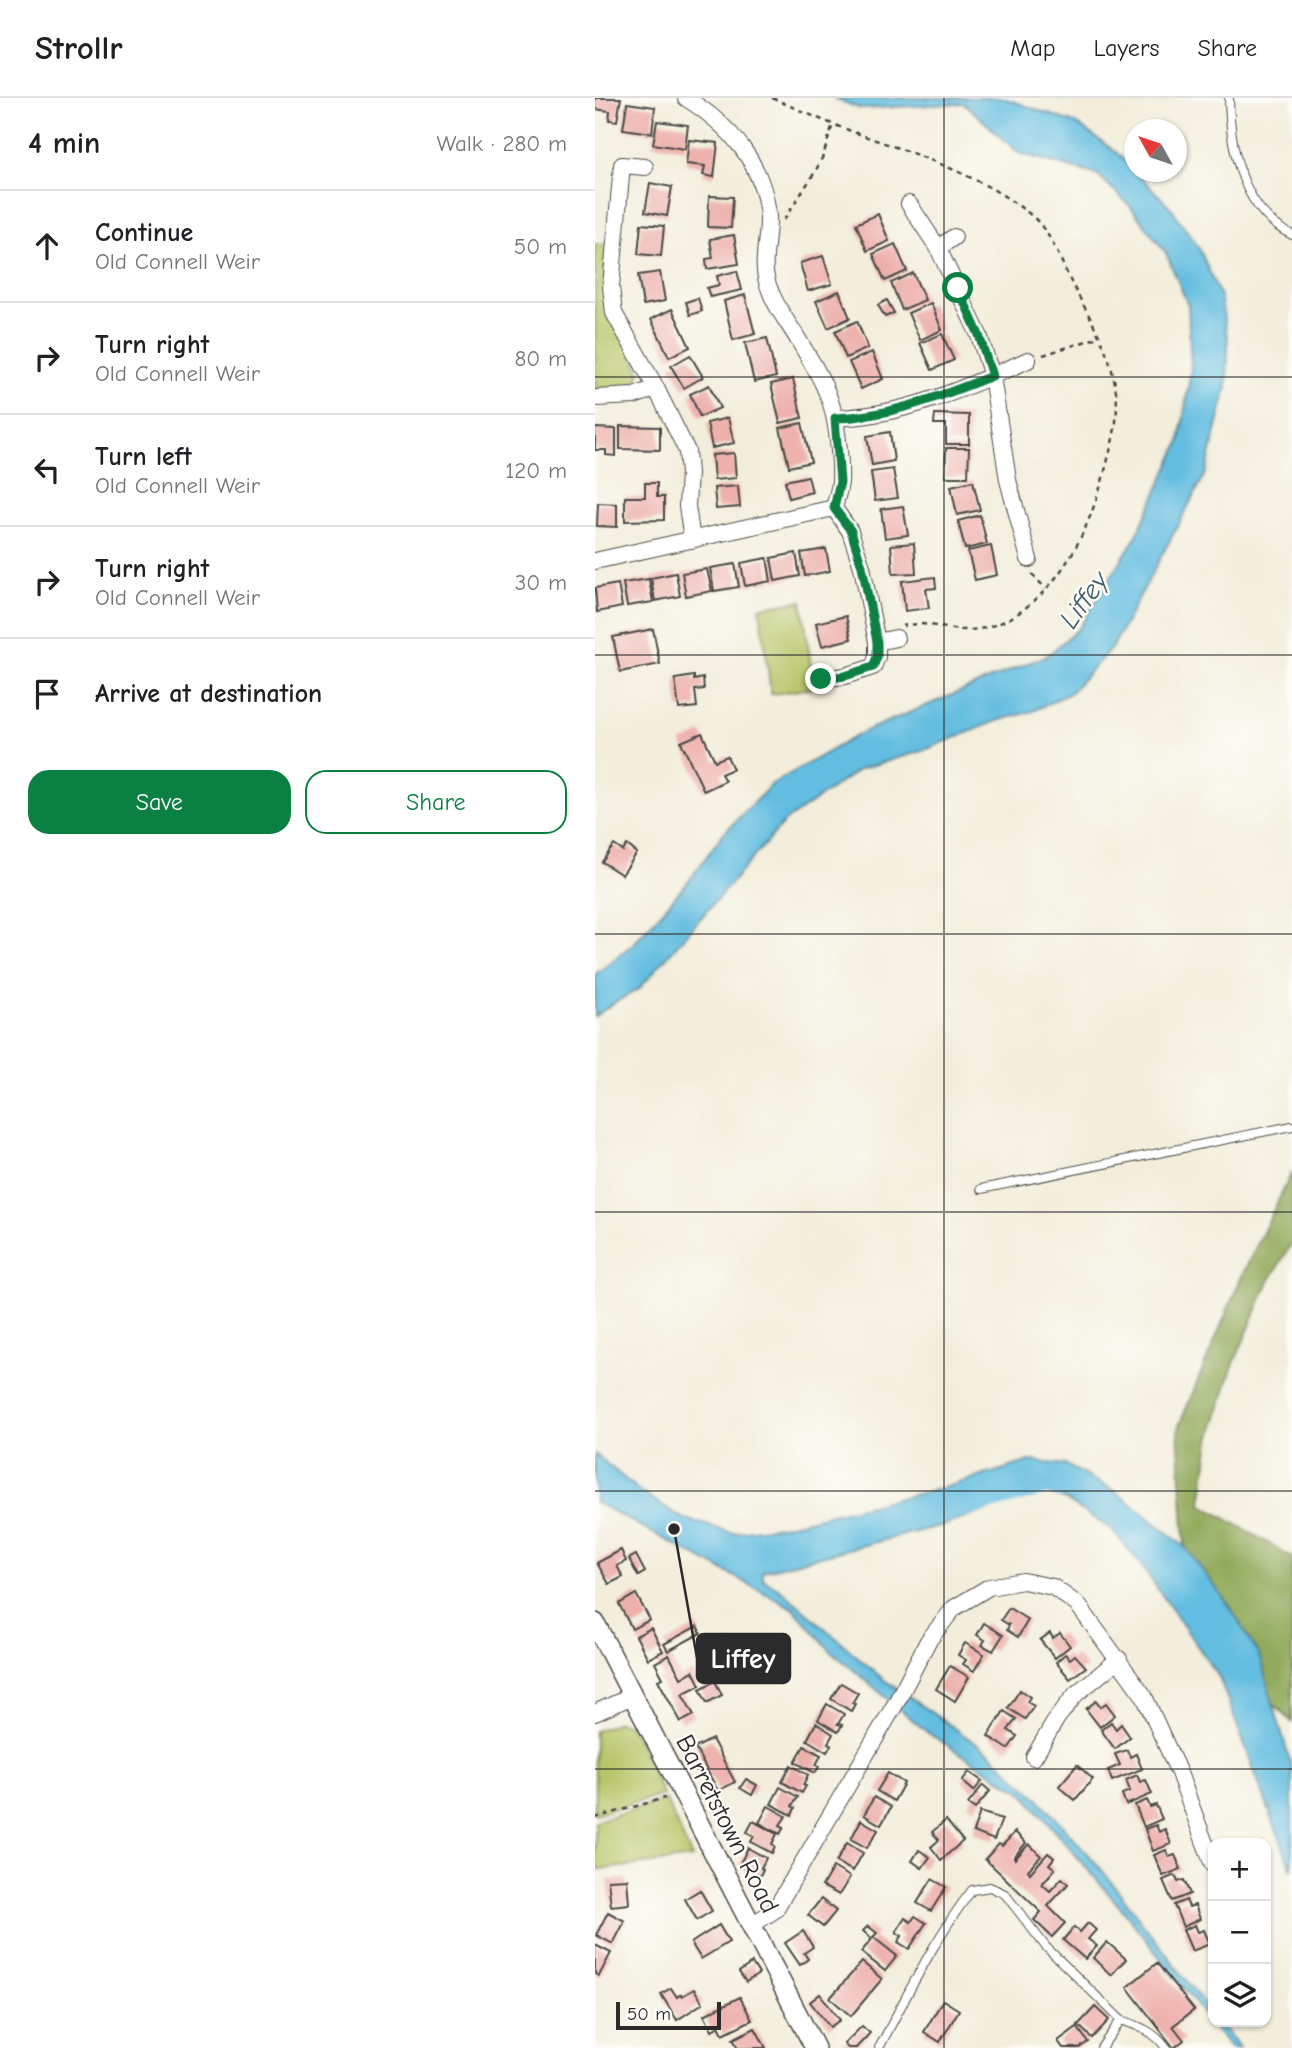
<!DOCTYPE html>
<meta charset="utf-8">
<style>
body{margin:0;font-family:"Comic Neue",sans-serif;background:#f2f2f2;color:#202124}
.controls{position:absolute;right:21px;bottom:21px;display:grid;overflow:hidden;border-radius:14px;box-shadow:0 2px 5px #0004}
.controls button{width:63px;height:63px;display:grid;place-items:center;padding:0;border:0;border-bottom:2px solid #e0e0e0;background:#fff;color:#202124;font:35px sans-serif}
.compass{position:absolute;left:529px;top:21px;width:63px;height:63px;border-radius:50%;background:#fff;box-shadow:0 2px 5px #0004;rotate:310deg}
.scale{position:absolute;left:21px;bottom:18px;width:105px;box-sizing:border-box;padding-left:7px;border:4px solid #2b2b2b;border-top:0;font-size:19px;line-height:24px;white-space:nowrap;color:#2b2b2b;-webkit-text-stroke:5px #fdfcf7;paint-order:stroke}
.stop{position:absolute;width:21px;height:21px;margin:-16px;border:5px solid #0b8043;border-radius:50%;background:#fff}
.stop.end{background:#0b8043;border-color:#fff;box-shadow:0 2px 7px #0008}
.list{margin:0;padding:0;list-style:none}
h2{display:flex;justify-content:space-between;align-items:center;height:91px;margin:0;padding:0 28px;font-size:30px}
h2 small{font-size:23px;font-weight:400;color:#757577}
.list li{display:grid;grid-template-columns:46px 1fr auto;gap:21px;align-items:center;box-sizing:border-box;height:112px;padding:0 28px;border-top:2px solid #e0e0e0}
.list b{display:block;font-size:26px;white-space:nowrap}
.list p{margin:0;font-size:23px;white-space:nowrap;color:#757577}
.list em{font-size:23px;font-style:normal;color:#757577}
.actions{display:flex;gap:14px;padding:21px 28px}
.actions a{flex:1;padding:16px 0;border:2px solid #0b8043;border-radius:21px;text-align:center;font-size:24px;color:#0b8043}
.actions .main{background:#0b8043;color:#fff}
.icon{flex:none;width:38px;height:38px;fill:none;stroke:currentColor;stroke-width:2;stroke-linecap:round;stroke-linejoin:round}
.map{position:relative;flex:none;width:697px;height:1950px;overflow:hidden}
header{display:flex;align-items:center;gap:42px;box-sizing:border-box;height:98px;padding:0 35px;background:#fff;border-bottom:2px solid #e0e0e0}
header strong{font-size:33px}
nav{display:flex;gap:38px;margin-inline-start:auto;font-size:24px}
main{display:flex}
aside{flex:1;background:#fff}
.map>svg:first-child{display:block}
.green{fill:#b8c567;stroke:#727849;stroke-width:2}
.forest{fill:#92aa5c;stroke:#5e6a44;stroke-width:2}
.water{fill:#63bde0;stroke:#477486;stroke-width:2}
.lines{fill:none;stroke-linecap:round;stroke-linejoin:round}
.river{stroke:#63bde0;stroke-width:24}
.building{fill:#eeb0ab}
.service-casing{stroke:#494845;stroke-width:10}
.minor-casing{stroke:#494845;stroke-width:18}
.tertiary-casing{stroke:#494845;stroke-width:22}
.path{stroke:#494845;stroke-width:2.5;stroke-dasharray:5 5;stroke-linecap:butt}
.service{stroke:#fff;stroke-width:8}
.minor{stroke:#fff;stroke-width:16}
.tertiary{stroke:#fff;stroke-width:19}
.route{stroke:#0b8043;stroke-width:9}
.grid{fill:none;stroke:#2b2b2b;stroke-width:2;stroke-opacity:0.55}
.labels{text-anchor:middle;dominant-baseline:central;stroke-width:5;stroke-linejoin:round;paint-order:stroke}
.street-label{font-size:26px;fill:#2b2b2b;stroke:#fdfcf7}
.water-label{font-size:28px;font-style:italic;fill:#3f5e6a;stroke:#fdfcf7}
.leader{fill:none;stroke:#2b2b2b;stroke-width:2.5}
.callout-dot{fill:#2b2b2b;stroke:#fdfcf7;stroke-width:2.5}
.callout{fill:#2b2b2b;stroke:#2b2b2b;stroke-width:2.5}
.callout-label{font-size:28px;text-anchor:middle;font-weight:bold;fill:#fff}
</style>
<header>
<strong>Strollr</strong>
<nav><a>Map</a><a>Layers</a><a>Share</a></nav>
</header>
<main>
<aside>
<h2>4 min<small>Walk · 280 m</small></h2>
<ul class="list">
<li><svg class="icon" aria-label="ahead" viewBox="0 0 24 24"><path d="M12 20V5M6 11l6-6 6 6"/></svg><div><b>Continue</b><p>Old Connell Weir</p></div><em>50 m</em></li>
<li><svg class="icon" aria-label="right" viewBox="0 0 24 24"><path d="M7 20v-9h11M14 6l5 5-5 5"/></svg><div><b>Turn right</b><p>Old Connell Weir</p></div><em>80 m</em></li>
<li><svg class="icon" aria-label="left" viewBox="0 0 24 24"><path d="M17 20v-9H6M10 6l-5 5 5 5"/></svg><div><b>Turn left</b><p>Old Connell Weir</p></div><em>120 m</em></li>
<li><svg class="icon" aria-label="right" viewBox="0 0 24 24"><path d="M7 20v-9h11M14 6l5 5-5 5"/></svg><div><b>Turn right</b><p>Old Connell Weir</p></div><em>30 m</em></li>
<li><svg class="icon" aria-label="arrive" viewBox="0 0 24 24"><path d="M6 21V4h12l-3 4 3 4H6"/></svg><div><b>Arrive at destination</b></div></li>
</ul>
<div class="actions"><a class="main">Save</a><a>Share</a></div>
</aside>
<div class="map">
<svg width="697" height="1950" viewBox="0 0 697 1950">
<rect width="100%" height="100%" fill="#fdfcf7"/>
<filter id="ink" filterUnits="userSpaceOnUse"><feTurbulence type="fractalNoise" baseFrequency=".0143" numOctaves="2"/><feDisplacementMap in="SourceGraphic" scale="14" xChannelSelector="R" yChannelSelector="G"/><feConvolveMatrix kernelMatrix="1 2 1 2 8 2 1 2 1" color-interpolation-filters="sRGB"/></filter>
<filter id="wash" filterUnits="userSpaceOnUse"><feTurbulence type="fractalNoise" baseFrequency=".00686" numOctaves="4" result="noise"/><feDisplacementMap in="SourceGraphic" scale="28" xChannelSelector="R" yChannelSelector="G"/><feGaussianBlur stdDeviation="1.57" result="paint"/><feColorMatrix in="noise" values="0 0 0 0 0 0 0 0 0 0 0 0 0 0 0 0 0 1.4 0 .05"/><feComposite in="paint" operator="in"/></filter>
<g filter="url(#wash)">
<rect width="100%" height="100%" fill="#f3eedb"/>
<g class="green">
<path d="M0,146l12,1 -3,41 36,85c-5,24 -25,21 -45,21z"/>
<path d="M207,503l12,87 -43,6 -11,-87z"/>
<path d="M23,1624l8,2 6,4 31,67 -68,19v-83z"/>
<path d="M71,1702l26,58 -97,12v-49z"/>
</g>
<path class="forest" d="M697,1074v71l-24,40 -36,85 -22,72 -9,64 91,53v165l-21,-21 -12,-46 -31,-51 -43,-57 -7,-119 64,-152z"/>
<g class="water">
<path d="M238,0h171l73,26 39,28 56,57 28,41 20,46 8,46 -1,45 -21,86 -93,173 -43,47 -37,18 -36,10 -75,30 -62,18 -76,53 -145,167 -22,12 -22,15v-41l38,-31 56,-63 33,-46 50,-51 91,-52 185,-77 31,-27 58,-93 43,-93 11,-73 -3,-64 -22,-52 -36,-47 -32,-31 -79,-22 -55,-50 -103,6z"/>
<path d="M0,1356l42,35 45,29 51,15 53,-8 160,-38 84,-26 36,4 49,26 70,56 43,57 31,51 33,113v103l-73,-194 -80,-115 -27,-32 -48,-31 -43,-15 -12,6 -20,20 -42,14 -185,47 2,9 16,9 103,90 107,74 49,46 63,71 111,145v7h6l21,26h-10l-104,-134 -103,-121 -95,-60 -97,-82 -38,-43 -198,-106z"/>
</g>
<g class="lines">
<path class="river" d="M378,1405l78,-22 7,5"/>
</g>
<g id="blocks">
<g class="building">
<path d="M0,0h26l-4,23 -8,-1 1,-9 -15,-2z"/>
<path d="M32,5l28,4 -3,26 -29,-4z"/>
<path d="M62,23l31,4 -3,24 -32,-5z"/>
<path d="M94,42l29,3 -4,34 -11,-2 2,-9 -19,-2z"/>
<path d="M55,85l22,4 -5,29 -22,-4z"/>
<path d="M114,98l24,1 -2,31 -23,-1z"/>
<path d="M283,116l11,27 -22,10 -11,-27z"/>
<path d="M46,126l23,2 -3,30 -23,-2z"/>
<path d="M139,137l5,29 -32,5 -1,-10 7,-1 -3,-19z"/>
<path d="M300,146l12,27 -22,10 -12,-27z"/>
<path d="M228,158l9,28 -24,7 -8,-28z"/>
<path d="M142,173l5,19 -32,7 -3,-9 12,-3 -2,-9z"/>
<path d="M65,174l5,29 -22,4 -5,-30z"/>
<path d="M318,175l12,27 -23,10 -11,-27z"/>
<path d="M244,193l11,27 -22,10 -12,-27z"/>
<path d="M150,197l10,39 -22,6 -9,-39z"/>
<path d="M103,200l4,13 -12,4 -4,-13z"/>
<path d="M292,202l7,13 -9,4 -7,-12z"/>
<path d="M336,205l11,27 -22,10 -12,-27z"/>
<path d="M77,211l18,38 -21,10 -18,-38z"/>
<path d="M262,223l11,27 -22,10 -11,-27z"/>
<path d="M347,236l12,26 -22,10 -12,-27z"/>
<path d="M172,240l9,39 -22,5 -9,-39z"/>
<path d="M277,254l11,27 -22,10 -12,-27z"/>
<path d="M95,257l13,22 -19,11 -13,-22z"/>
<path d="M198,281l9,39 -22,5 -9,-39z"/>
<path d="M114,287l11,23 -20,9 -10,-23z"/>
<path d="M340,316l34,1v29h-23v-20h-12z"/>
<path d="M133,320l6,25 -22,5 -5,-25z"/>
<path d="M207,325l9,39 -22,5 -9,-39z"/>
<path d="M25,328l40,1v23l-40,-1z"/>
<path d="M0,330l21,1v27l-10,-1v-5h-11z"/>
<path d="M295,334l4,29 -22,4 -5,-29z"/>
<path d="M351,350h23l-1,29h-23z"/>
<path d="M139,355l2,25 -22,2 -2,-25z"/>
<path d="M298,371l5,29 -23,3 -4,-29z"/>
<path d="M213,378l4,16 -23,6 -4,-17z"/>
<path d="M378,383l7,29 -23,5 -6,-29z"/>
<path d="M50,385h12v14h7v23l-39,1v-24h20z"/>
<path d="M143,388l2,21 -24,2 -2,-21z"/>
<path d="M3,405l19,1v23l-20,-1z"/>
<path d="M308,408l5,29 -23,3 -4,-29z"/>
<path d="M385,417l7,29 -22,5 -7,-28z"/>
<path d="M319,445l2,30 -23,1 -2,-29z"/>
<path d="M396,448l6,29 -22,5 -7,-29z"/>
<path d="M231,451l4,22 -25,5 -4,-23z"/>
<path d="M201,455l4,23 -25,5 -4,-23z"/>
<path d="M172,460l4,23 -26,5 -4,-23z"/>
<path d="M140,466l4,23 -25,4 -4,-23z"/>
<path d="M112,471l5,22 -26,5 -4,-23z"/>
<path d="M81,475l4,23 -25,5 -4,-23z"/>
<path d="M340,479l1,11 -10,1 3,19 -24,3 -3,-30z"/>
<path d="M54,481l4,23 -26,4 -4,-23z"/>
<path d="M23,486l4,23 -25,5 -2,-24z"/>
<path d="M251,518l5,23 -29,7 -6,-23z"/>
<path d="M58,531l7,35 -40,8 -7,-35z"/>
<path d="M99,578v4l9,-2 1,11 -9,1 2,17 -18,2 -4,-30z"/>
<path d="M107,635l13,28 12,-5 6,13 -12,5 4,7 -21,10 -23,-49z"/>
<path d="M19,747l9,6 4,-6 10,8 -15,22 -20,-13z"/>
<path d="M26,1452l5,11 -9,5 6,11 -14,7 -12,-21z"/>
<path d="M41,1457l9,17 -7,4 -9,-17z"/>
<path d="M41,1496l14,26 -18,9 -13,-25z"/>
<path d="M414,1510l19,12 -10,17 -11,-7 2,-5 -8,-5z"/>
<path d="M389,1525l19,12 -10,16 -11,-6 3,-5 -8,-5z"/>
<path d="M102,1528l4,7 -33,18 -4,-7z"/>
<path d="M56,1530l12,23 -15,8 -12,-23z"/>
<path d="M455,1535l3,5 7,-5 10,13 -15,12 -15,-18z"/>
<path d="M370,1545l19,11 -10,17 -11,-7 3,-4 -8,-5z"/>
<path d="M470,1556l5,5 5,-4 11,12 -16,12 -14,-17z"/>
<path d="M74,1557l12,23 12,-7 7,14 -18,9 12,21 -13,7 -23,-42 5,-2 -8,-15z"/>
<path d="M355,1568l19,11 -14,24 -19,-12z"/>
<path d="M120,1583l7,14 -15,8 -7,-14z"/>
<path d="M246,1585l17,10 -6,10 3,1 -4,7 -20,-12z"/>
<path d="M425,1592l10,7 -3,5 7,4 -9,13 -17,-11z"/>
<path d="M501,1603l4,6 6,-4 9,12 -15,12 -14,-18z"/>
<path d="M232,1606l17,10 -6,10 4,1 -4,7 -20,-12z"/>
<path d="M409,1613l12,8 -8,11 9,6 -9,13 -20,-13z"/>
<path d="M516,1624l5,7 5,-5 9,13 -15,12 -14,-19z"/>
<path d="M221,1625l17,11 -5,9 3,2 -4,7 -20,-12z"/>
<path d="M117,1641l23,43 -17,9 -23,-43z"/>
<path d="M209,1648l17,9 -5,10 3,2 -4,6 -20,-11z"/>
<path d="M532,1652l3,7 6,-3 6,15 -30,12 -4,-11 12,-5 -5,-11z"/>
<path d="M196,1667l17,10 -5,10 3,1 -4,7 -20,-11z"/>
<path d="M482,1667l16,14 -18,21 -16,-14z"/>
<path d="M374,1674l13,9 -8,10 -12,-10z"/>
<path d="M293,1675l16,10 -10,18 -17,-10z"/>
<path d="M542,1677l3,7 6,-2 6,14 -26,11 -4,-11 8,-3 -4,-11z"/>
<path d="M151,1681l11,6 -5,10 -12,-7z"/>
<path d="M388,1687l7,6 -15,18 -7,-5z"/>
<path d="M185,1689l18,10 -6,9 3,2 -3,7 -21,-11z"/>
<path d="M279,1699l17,10 -10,18 -17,-10z"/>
<path d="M552,1702l3,7 6,-2 6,14 -18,8 -9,-22z"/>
<path d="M173,1708l18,10 -6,9 4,2 -4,7 -21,-11z"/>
<path d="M385,1714l22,7 -8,21 -21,-8z"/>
<path d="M266,1722l17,10 -11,18 -16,-9z"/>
<path d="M351,1722l17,21 -22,19 -10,-13 8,-7 -7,-8z"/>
<path d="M158,1723l24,13 -5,10 3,2 -3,7 -21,-11 3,-6 -7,-4z"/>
<path d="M561,1727l3,7 6,-3 6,15 -18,7 -8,-22z"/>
<path d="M420,1734l11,11 -12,14 1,2 14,-15 12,12 -13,14 2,3 18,-20 6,5 -5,6 6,5 -13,15 8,7 12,-13 6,6 -20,22 17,17 -13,14 -18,-17 7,-8 -56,-53 14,-15 3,2z"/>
<path d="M252,1745l16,10 -10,18 -17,-9z"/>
<path d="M153,1750l18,10 -5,10 2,1 -3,7 -21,-11z"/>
<path d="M324,1752l11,7 -8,11 -10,-7z"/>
<path d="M571,1752l3,7 6,-2 6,14 -18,7 -9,-21z"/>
<path d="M238,1769l17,10 -11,18 -17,-9z"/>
<path d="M580,1777l3,7 6,-2 6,14 -18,7 -9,-21z"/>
<path d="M32,1781l2,25 -18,2 -3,-26z"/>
<path d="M337,1781l14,8 -15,24 -14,-8z"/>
<path d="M105,1792l12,21 -15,9 -12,-21z"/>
<path d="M226,1801l15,12 -13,16 -15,-12z"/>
<path d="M591,1802l3,7 6,-2 5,14 -17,8 -9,-22z"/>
<path d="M13,1814l17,9 -12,23 -17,-9z"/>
<path d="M320,1818l11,7 -17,26 -11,-7 4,-6 -6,-4 9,-14 6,4z"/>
<path d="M493,1825l8,7 -8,9 9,7 -12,13 -22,-19 11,-13 6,5z"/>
<path d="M124,1827l10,17 -28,17 -10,-16z"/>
<path d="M600,1827l3,7 6,-2 6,14 -18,7 -9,-21z"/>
<path d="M273,1828l9,7 -4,4 24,19 -12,15 -24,-19 11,-13 -9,-8z"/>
<path d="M208,1833l10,16 -9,6 4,6 -8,6 -15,-22z"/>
<path d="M512,1844l19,17 -15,16 -18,-17z"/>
<path d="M0,1847l16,8 -12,23 -4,-2z"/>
<path d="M267,1864l20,17 -31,37 -21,-18z"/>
<path d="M157,1865l7,11 -13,8 -7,-10z"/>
<path d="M562,1865l37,47 -21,16 11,14 -10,8 -47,-61z"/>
<path d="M76,1890l6,9 4,-3 1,2 12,-7 9,14 -26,17 -16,-26z"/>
<path d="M225,1896l20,26 -10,7 -20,-25z"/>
<path d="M145,1899l12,23 -29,14 -4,-8 -7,4 -8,-15z"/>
<path d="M348,1902l16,10 -19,32 -16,-10z"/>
<path d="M500,1909l14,13 -17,18 -14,-13z"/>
<path d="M267,1928l8,7 -14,15h-8l-4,-4z"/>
<path d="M482,1929l11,15 -9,6h-16l-5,-7z"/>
<path d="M160,1930l11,20h-28l-5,-9z"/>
</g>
</g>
</g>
<g filter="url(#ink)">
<use href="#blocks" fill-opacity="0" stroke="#494845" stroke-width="2"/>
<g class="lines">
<defs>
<g id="service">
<path d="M634,0c1,50 13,113 63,137"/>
<path d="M386,1091l311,-63"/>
<path d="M526,1922c18,6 34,12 45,28"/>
<path d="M284,1950c29,-54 55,-109 93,-158l18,-3 15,7 41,53 75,73 -20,28"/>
</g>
<g id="minor">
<path d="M91,0c44,28 77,64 82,118 1,23 -8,47 0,69 7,22 20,37 31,56 11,18 23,37 30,57 8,20 12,63 11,84 -1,9 -4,18 -6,26l16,23 12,36 15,75v15l-4,10 -28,9 -24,3"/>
<path d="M50,69l-23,-2 -11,122 3,26 42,75 31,63 2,22 -2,33 5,34"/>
<path d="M314,106l29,44 41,87 13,41 16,104 21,79"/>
<path d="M343,150l16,-11"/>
<path d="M0,300l39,-2 22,-8"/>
<path d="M240,320c69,-2 131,-30 193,-58"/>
<path d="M0,463l239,-53"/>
<path d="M282,544l19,-4"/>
<path d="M0,1615l37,-17"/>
<path d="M439,1659l23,-39 19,-24 43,-35"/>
<path d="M155,1828l25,-16 121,-207 32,-62 26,-33 35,-21 34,-6 30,6 25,18 66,91 35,77 34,92"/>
</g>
<path id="tertiary" d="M0,1525l220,425"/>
</defs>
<use href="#service" class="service-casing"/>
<use href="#minor" class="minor-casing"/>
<use href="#tertiary" class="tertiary-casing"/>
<g class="path">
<path d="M177,0c21,9 42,19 63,27 67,26 141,45 197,91 19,16 29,46 40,68 18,34 40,69 44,108 3,24 -2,44 -8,67 -14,57 -38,118 -88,153 -14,10 -37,19 -55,18 -23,0 -37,-10 -62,-4"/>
<path d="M189,122l31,-48 8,-16 10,-32"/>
<path d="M448,257l56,-18"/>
<path d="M437,476l14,15"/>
<path d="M0,1720l70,-20"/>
</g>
<use href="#service" class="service"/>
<use href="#minor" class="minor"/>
<use href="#tertiary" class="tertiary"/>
</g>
</g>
<g class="lines" filter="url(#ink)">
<path class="route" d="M226,581l24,-3 28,-9 4,-10v-15l-15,-76 -11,-35 -17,-23 6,-26 -5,-64c56,-1 105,-22 157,-42l-13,-41 -21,-47"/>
</g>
<path class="grid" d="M349,0v1950M0,279h697M0,557h697M0,836h697M0,1114h697M0,1393h697M0,1671h697"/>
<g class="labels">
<g class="street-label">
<text transform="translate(132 1726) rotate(63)">Barretstown Road</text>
</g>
<g class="water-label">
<text transform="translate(489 502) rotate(-54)">Liffey</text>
</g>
</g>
<path class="leader" d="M79 1431L102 1560"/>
<circle class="callout-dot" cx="79" cy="1431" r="7"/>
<rect class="callout" x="102" y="1536" width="93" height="49" rx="7"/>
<g class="callout-label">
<text x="148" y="1570">Liffey</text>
</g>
</svg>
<div class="controls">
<button>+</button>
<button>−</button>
<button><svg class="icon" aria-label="layers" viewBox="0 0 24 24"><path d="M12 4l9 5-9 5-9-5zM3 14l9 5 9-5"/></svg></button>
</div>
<svg class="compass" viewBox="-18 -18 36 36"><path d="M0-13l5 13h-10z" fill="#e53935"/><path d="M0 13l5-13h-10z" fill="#757577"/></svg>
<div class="scale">50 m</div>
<div class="stop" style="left:363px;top:190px"></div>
<div class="stop end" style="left:226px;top:581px"></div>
</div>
</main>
